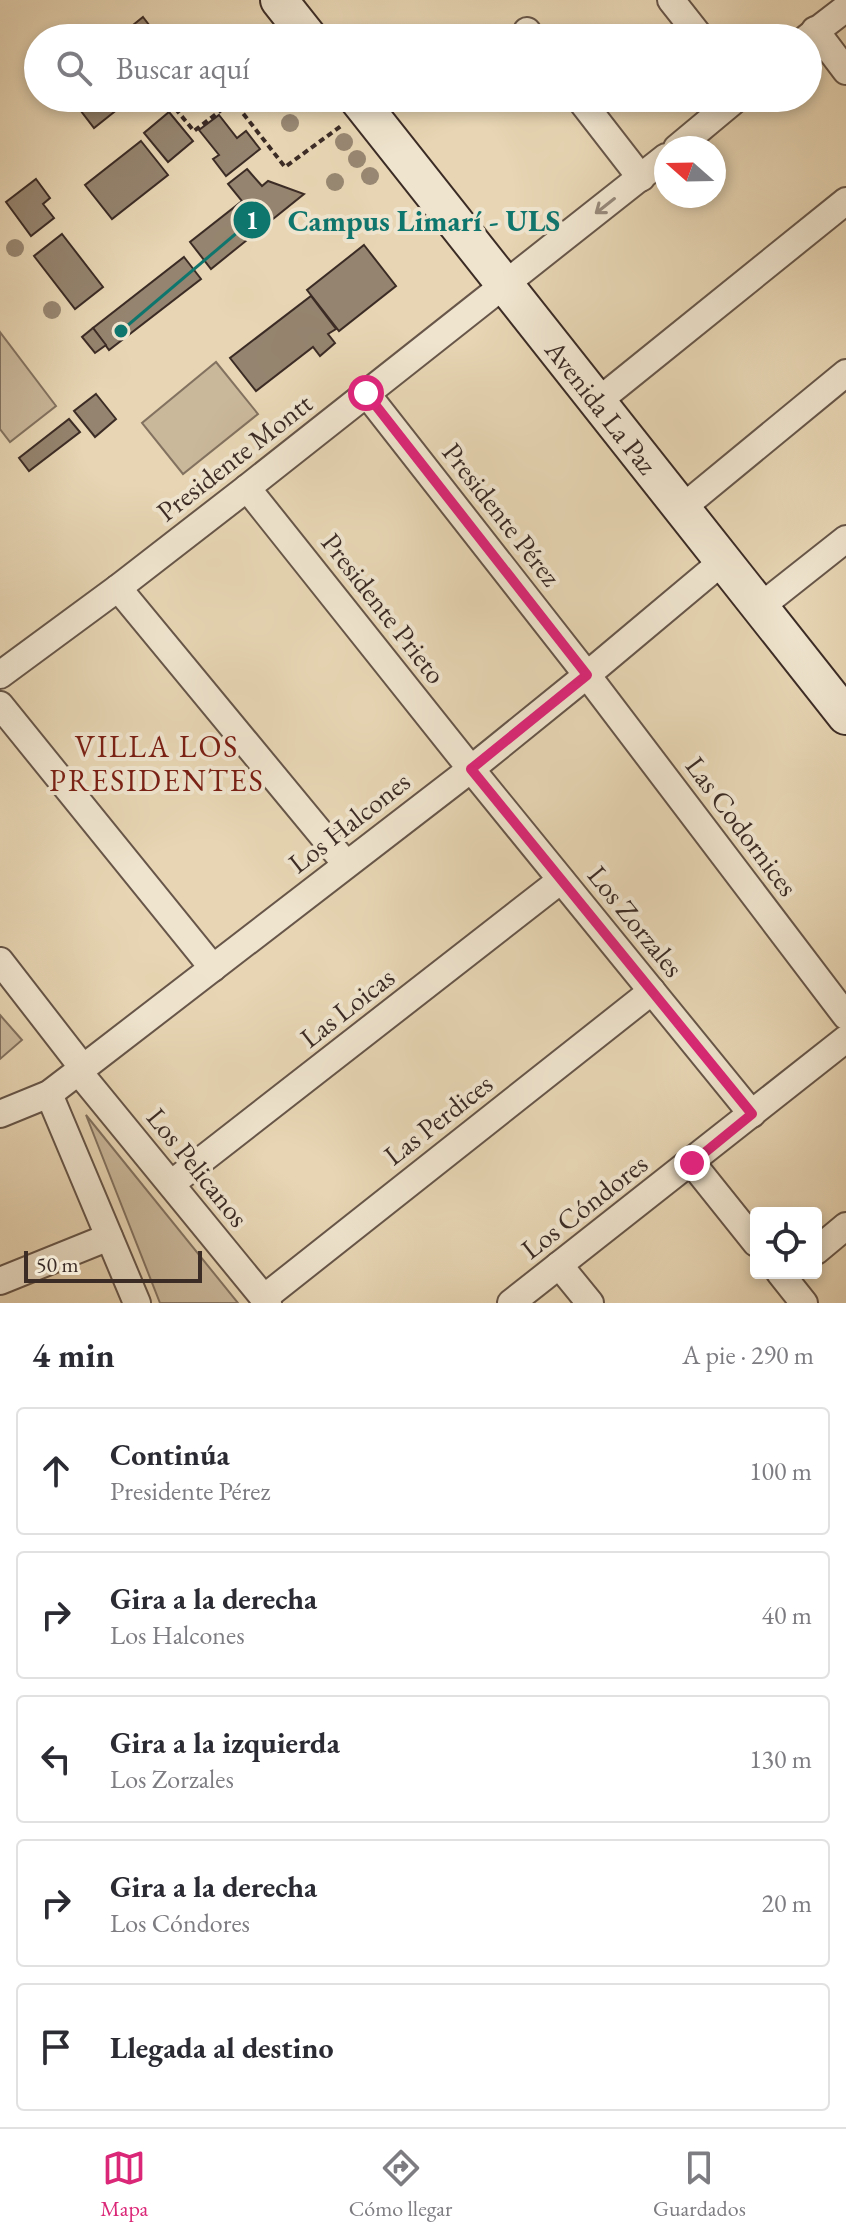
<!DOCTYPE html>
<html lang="es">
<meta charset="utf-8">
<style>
body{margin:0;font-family:"EB Garamond",serif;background:#f2f2f3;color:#2b2b33}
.controls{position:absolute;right:24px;bottom:24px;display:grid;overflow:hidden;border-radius:8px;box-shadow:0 4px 12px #0003}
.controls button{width:72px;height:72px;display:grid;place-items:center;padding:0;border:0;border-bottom:2px solid #e1e1e2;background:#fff;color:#2b2b33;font:40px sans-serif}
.compass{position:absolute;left:654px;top:136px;width:72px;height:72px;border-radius:50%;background:#fff;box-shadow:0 4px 12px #0003;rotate:290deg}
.scale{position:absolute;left:24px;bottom:20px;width:178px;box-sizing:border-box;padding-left:8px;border:4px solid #3c2c26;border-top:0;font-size:22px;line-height:28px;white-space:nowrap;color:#3c2c26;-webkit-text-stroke:6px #efe4ce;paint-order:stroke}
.stop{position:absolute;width:24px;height:24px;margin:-18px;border:6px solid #db2777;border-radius:50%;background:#fff}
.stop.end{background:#db2777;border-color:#fff;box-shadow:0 2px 8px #0008}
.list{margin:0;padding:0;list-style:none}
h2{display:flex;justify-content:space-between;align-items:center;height:104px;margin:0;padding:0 32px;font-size:34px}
h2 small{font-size:26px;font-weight:400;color:#7c7c81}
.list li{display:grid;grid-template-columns:52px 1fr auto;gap:24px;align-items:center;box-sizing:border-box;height:128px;margin:0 16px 16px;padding:0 16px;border:2px solid #e1e1e2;border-radius:8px}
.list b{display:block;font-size:30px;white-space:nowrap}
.list p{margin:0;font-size:26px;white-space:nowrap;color:#7c7c81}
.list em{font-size:26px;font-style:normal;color:#7c7c81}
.icon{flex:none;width:44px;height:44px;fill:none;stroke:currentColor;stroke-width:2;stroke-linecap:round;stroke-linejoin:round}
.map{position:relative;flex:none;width:846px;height:1303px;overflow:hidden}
.search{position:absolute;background:#fff;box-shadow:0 4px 12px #0003;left:24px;right:24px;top:24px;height:88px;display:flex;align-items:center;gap:20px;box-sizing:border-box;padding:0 28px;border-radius:44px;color:#7c7c81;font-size:30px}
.sheet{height:824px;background:#fff}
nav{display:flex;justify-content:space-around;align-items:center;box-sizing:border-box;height:112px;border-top:2px solid #e1e1e2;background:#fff;font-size:22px;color:#7c7c81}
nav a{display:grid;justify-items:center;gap:4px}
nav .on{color:#db2777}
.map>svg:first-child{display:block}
.green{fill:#cab89b;stroke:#837260;stroke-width:2}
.building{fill:#95846f;stroke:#3c2c26;stroke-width:2}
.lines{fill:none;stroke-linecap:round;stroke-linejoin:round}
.minor-casing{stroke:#675649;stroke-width:30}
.secondary-casing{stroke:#3c2c26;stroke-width:40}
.path{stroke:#3c2c26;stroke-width:4;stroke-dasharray:6 4;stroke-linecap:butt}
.minor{stroke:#efe4ce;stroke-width:26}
.secondary{stroke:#efe4ce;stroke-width:36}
.tree{fill:#988772}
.oneway{stroke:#96887a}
.route{stroke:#db2777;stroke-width:10}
.labels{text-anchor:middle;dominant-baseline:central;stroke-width:8;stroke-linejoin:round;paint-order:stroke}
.street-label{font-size:28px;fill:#3c2c26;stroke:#efe4ce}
.neighbourhood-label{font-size:30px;letter-spacing:2px;fill:#7a1f14;stroke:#efe4ce}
.leader{fill:none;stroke:#0f766e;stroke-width:3}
.callout-dot{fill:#0f766e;stroke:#efe4ce;stroke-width:3}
.mark-label{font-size:24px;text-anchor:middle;font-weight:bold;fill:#fff}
.callout-label{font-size:30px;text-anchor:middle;font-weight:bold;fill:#0f766e;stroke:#efe4ce;stroke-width:8;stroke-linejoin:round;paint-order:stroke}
</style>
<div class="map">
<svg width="846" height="1303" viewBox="0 0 846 1303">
<rect width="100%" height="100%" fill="#e7d5b3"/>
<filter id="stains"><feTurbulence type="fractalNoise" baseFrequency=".0025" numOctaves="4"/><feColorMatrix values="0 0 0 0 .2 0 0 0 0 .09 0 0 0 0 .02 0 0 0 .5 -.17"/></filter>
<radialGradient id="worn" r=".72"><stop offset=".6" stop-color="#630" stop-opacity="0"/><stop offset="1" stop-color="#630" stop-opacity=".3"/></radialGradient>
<g class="green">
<path d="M0,332l56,74 -46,36 -10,-13z"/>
<path d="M216,362l42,52 -75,60 -41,-51z"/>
<path d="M0,1015l22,25 -22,19z"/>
<path d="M86,1115l152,188h-78z"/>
</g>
<g class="building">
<path d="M143,17l16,21h-42z"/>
<path d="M71,98h54l3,3 -34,27z"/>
<path d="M169,112l24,29 -25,21 -24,-29z"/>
<path d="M219,115l18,23 9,-7 14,18 -34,27 -13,-17 6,-4 -20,-25z"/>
<path d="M141,141l27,34 -56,44 -27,-34z"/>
<path d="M247,169l15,17 6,-5 36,13 -93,75 -21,-27 52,-41 -14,-17z"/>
<path d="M36,179l14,19 -7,6 11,14 -23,18 -25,-34z"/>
<path d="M62,234l41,53 -28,22 -41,-53z"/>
<path d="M364,245l32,41 -57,45 -32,-41z"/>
<path d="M184,257l17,22 -92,71 -16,-22z"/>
<path d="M311,296l25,33 -8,5 7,9 -15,13 -7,-9 -57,44 -26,-33z"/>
<path d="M93,328l13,17 -11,8 -13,-16z"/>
<path d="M96,394l20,25 -21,18 -21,-26z"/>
<path d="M69,419l11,13 -51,39 -10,-13z"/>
</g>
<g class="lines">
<defs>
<g id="minor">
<path d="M671,0l30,38"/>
<path d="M815,30l31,41"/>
<path d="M527,31l5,7"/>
<path d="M807,38l39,-30"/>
<path d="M579,98l62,80"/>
<path d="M677,148l60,-50"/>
<path d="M366,393l221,282 259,341"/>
<path d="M597,402l249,-201"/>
<path d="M247,488l224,281 281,345"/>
<path d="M682,508l164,-135"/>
<path d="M118,588l228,276"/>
<path d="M760,607l86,-68"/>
<path d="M0,675l118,-87 129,-100 419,-331"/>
<path d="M0,705l213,263"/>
<path d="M0,961l83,107"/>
<path d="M78,1071l190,232"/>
<path d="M49,1094l88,209"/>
<path d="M0,1114l49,-20 34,-26 388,-299 116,-94 136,-114"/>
<path d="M692,1163l64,80"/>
<path d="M171,1184l390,-304"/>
<path d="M816,1251l30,-25"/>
<path d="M559,1265l31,38"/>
<path d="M780,1273l24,30"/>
<path d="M0,1281l109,-44"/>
<path d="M264,1298l388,-307"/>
<path d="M511,1303l335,-264"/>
</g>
<g id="secondary">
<path d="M279,0l30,38"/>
<path id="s1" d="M357,98l489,618"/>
</g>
</defs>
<use href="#minor" class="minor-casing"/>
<use href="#secondary" class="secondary-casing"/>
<g class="path">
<path d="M231,98l54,69 56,-41"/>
<path d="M169,101l25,30 39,-30"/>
</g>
<use href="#minor" class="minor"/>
<use href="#secondary" class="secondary"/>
</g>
<g class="tree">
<circle cx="290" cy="123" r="9"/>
<circle cx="344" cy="142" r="9"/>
<circle cx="357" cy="159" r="9"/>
<circle cx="370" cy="176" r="9"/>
<circle cx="335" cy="182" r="9"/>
<circle cx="15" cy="248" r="9"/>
<circle cx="52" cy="310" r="9"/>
</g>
<defs><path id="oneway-shaft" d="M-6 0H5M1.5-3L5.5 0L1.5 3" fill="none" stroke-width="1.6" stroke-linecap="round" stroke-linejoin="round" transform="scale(2)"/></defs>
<use class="oneway" href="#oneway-shaft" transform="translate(605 206) rotate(142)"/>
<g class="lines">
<path class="route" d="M366,393l221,282 -116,94 281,345 -60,49"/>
</g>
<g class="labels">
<g class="street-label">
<text stroke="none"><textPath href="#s1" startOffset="394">Avenida La Paz</textPath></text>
<text transform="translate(234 457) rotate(-38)">Presidente Montt</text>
<text transform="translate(502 514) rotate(52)">Presidente Pérez</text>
<text transform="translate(384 608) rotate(52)">Presidente Prieto</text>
<text transform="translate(349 822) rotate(-38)">Los Halcones</text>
<text transform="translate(742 826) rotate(53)">Las Codornices</text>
<text transform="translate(636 921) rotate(51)">Los Zorzales</text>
<text transform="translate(347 1007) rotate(-38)">Las Loicas</text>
<text transform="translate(438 1119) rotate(-38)">Las Perdices</text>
<text transform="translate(198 1167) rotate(51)">Los Pelicanos</text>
<text transform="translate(584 1206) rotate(-38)">Los Cóndores</text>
</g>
<g class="neighbourhood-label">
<text x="157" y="746">VILLA LOS<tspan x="157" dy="34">PRESIDENTES</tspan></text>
</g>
</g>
<path class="leader" d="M121 331L252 220"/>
<g class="callout-dot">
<circle cx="121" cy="331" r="8"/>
<circle cx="252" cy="220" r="20"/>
</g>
<g class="mark-label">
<text x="252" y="229">1</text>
</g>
<g class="callout-label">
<text x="424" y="231">Campus Limarí - ULS</text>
</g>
<rect width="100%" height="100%" filter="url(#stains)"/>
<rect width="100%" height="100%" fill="url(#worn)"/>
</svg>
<div class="controls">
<button><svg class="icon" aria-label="locate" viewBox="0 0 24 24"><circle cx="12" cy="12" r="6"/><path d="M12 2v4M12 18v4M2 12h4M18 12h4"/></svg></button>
</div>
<svg class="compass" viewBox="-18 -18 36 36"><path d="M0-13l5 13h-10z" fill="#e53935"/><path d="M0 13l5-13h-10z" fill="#7c7c81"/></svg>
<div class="scale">50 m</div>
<div class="stop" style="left:366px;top:393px"></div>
<div class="stop end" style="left:692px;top:1163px"></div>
<div class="search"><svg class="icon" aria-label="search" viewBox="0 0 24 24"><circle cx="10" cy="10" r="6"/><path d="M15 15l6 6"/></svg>Buscar aquí</div>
</div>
<section class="sheet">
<h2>4 min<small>A pie · 290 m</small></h2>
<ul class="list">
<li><svg class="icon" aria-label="ahead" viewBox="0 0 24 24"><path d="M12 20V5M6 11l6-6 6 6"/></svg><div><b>Continúa</b><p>Presidente Pérez</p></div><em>100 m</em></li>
<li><svg class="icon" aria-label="right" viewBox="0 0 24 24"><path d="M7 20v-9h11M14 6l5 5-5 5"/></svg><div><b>Gira a la derecha</b><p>Los Halcones</p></div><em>40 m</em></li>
<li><svg class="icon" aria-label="left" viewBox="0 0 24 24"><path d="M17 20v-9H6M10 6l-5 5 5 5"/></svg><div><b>Gira a la izquierda</b><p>Los Zorzales</p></div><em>130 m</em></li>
<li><svg class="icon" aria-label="right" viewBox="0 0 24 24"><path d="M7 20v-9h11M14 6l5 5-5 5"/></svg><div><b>Gira a la derecha</b><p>Los Cóndores</p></div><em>20 m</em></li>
<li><svg class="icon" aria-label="arrive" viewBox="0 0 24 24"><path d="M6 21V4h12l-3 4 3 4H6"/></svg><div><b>Llegada al destino</b></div></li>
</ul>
</section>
<nav>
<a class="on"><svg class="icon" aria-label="map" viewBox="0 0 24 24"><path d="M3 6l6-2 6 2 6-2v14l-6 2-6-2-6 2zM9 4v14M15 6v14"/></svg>Mapa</a>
<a><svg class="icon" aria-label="directions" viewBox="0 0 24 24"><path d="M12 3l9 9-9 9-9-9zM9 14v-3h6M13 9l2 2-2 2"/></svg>Cómo llegar</a>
<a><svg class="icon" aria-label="saved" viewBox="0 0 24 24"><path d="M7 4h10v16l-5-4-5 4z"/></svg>Guardados</a>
</nav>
